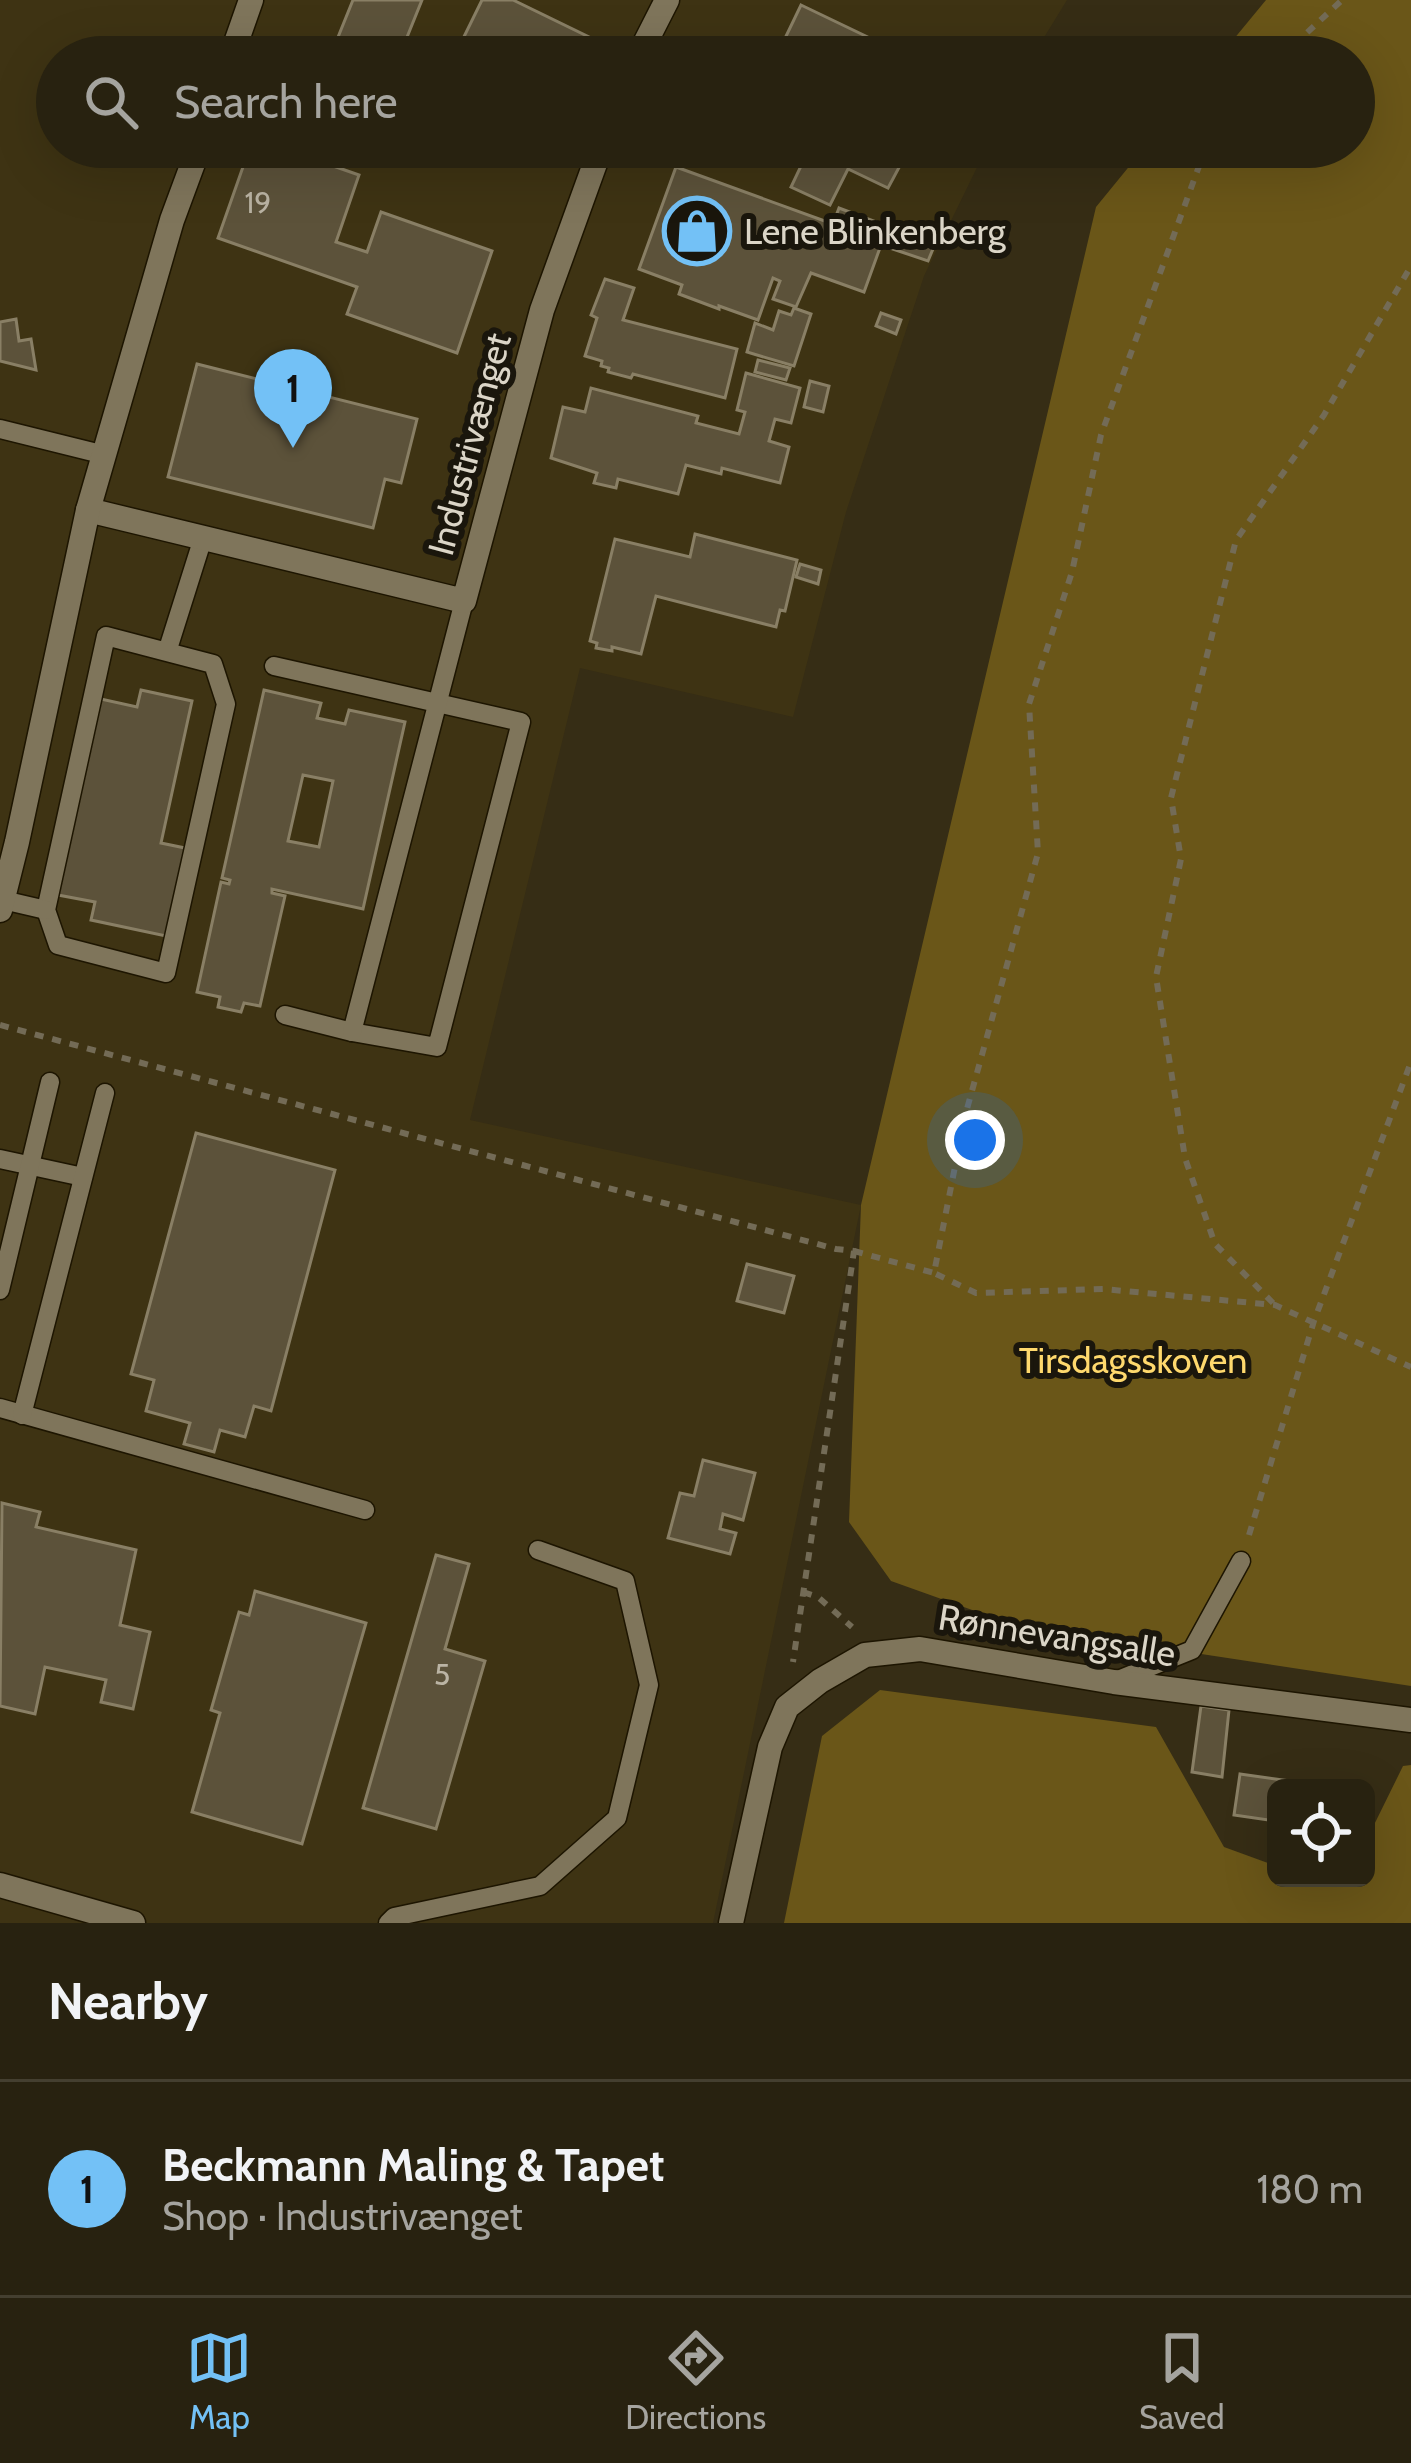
<!DOCTYPE html>
<meta charset="utf-8">
<style>
body{margin:0;font-family:Cabin,sans-serif;background:#302a19;color:#f1f3f6}
.controls{position:absolute;right:36px;bottom:36px;display:grid;overflow:hidden;border-radius:18px;box-shadow:0 12px 48px #0002}
.controls button{width:108px;height:108px;display:grid;place-items:center;padding:0;border:0;border-bottom:3px solid #443f30;background:#282210;color:#f1f3f6;font:60px sans-serif}
.you{position:absolute;left:975px;top:1140px;width:42px;height:42px;margin:-30px;border:9px solid #fff;border-radius:50%;background:#1a73e8;box-shadow:0 0 0 18px #1a73e833}
.badge{display:grid;place-items:center;width:78px;height:78px;border-radius:50%;background:#73c1f6;color:#111;font-size:39px;font-weight:700}
.pin{position:absolute;translate:-50% -99px;filter:drop-shadow(0 3px 6px #0008)}
.pin::after{content:'';position:absolute;top:63px;width:42px;height:36px;background:inherit;clip-path:polygon(0 0,100% 0,50% 100%)}
.list{margin:0;padding:0;list-style:none}
h2{display:flex;justify-content:space-between;align-items:center;height:156px;margin:0;padding:0 48px;font-size:51px}
h2 small{font-size:39px;font-weight:400;color:#a5a49f}
.list li{display:grid;grid-template-columns:78px 1fr auto;gap:36px;align-items:center;box-sizing:border-box;height:216px;padding:0 48px;border-top:3px solid #443f30}
.list b{display:block;font-size:45px;white-space:nowrap}
.list p{margin:0;font-size:39px;white-space:nowrap;color:#a5a49f}
.list em{font-size:39px;font-style:normal;color:#a5a49f}
.icon{flex:none;width:66px;height:66px;fill:none;stroke:currentColor;stroke-width:2;stroke-linecap:round;stroke-linejoin:round}
.map{position:relative;flex:none;width:1411px;height:1923px;overflow:hidden}
.search{position:absolute;background:#282210;box-shadow:0 12px 48px #0002;left:36px;right:36px;top:36px;height:132px;display:flex;align-items:center;gap:30px;box-sizing:border-box;padding:0 42px;border-radius:66px;color:#a5a49f;font-size:45px}
.sheet{height:372px;background:#282210}
nav{display:flex;justify-content:space-around;align-items:center;box-sizing:border-box;height:168px;border-top:3px solid #443f30;background:#282210;font-size:33px;color:#a5a49f}
nav a{display:grid;justify-items:center;gap:6px}
nav .on{color:#73c1f6}
.map>svg:first-child{display:block}
.built{fill:#3e3313}
.forest{fill:#6a5618}
.building{fill:#5c523a;stroke:#897f65;stroke-width:3;fill-rule:evenodd}
.lines{fill:none;stroke-linecap:round;stroke-linejoin:round}
.service-casing{stroke:#1d1501;stroke-width:21}
.minor-casing{stroke:#1d1501;stroke-width:27}
.path{stroke:#736b56;stroke-width:6;stroke-dasharray:9 9;stroke-linecap:butt}
.service{stroke:#7f755b;stroke-width:18}
.minor{stroke:#7f755b;stroke-width:24}
.labels{text-anchor:middle;dominant-baseline:central;stroke-width:12;stroke-linejoin:round;paint-order:stroke}
.number-label{font-size:30px;fill:#bbb4a4}
.poi-label{font-size:36px;fill:#dbd5c7;stroke:#1a160c;text-anchor:start}
.street-label{font-size:36px;fill:#dbd5c7;stroke:#1a160c}
.park-label{font-size:36px;fill:#ffd96d;stroke:#1a160c}
</style>
<div class="map">
<svg width="1411" height="1923" viewBox="0 0 1411 1923">
<rect width="100%" height="100%" fill="#362d15"/>
<path class="built" d="M0,0h1067l-35,57h-975v90h930l-63,129 -78,236 -53,205 -213,-49 -110,452 391,85 -148,718h-713z"/>
<g class="forest">
<path d="M1266,0h145v1686l-394,-60 -126,-45 -42,-59 12,-317 235,-998 49,-60h209v-90h-135z"/>
<path d="M880,1690l276,37 68,120 52,19v12h90v-43l5,-4 32,-65 8,-1v158h-627l38,-187z"/>
</g>
<g class="building">
<path d="M353,0h69l-23,57h-69z"/>
<path d="M482,0h31l78,38 -9,19h-128z"/>
<path d="M801,5l104,50 -1,2h-128z"/>
<path d="M286,42l38,15h-44z"/>
<path d="M250,147h29l80,28 -23,67 31,10 14,-40 111,39 -35,102 -110,-39 10,-27 -139,-49z"/>
<path d="M443,147h34l-6,13z"/>
<path d="M810,147h100l-22,41 -40,-19 -18,36 -39,-18z"/>
<path d="M676,167l157,57 6,-16 96,36 -7,17 -47,-16 -17,47 -53,-19 -15,34 -23,-8 7,-18 -7,-3 -15,42 -39,-14v3l-40,-15 3,-9 -43,-16z"/>
<path d="M605,279l29,9 -11,32 114,29 -12,49 -92,-24 -2,4 -23,-6 1,-4 -8,-2 1,-5 -17,-5 12,-38 -6,-3z"/>
<path d="M794,308l17,6 -17,52 -47,-14 8,-29 18,7 6,-19 12,4z"/>
<path d="M881,313l20,7 -5,14 -20,-8z"/>
<path d="M16,319l3,22 12,-2 5,31 -36,-9v-39z"/>
<path d="M758,360l32,8 -4,12 -31,-8z"/>
<path d="M197,364l220,55 -16,64 -16,-4 -12,49 -205,-51z"/>
<path d="M746,373l54,15 -9,35 -16,-4 -6,22 20,6 -9,36 -58,-15 -1,6 -35,-9 -8,29 -60,-15 -2,9 -22,-5 3,-10 -46,-15 12,-51 22,5 6,-24 107,28 -2,7 43,11 6,-22 -8,-2z"/>
<path d="M810,381l19,5 -6,26 -19,-5z"/>
<path d="M695,534l102,26 -12,51 -5,-1 -4,17 -120,-31 -15,58 -29,-7v4l-16,-3 1,-5 -7,-2 25,-102 75,18z"/>
<path d="M800,564l21,6 -3,14 -22,-7z"/>
<path d="M141,690l51,11 -31,142 24,5 -19,88 -75,-16 4,-18 -37,-7 43,-196 36,8z"/>
<path d="M264,690l57,13 -4,15 28,6 4,-14 56,12 -42,187 -91,-20v4l13,3 -25,110 -16,-3 -3,9 -23,-5 2,-10 -23,-5 24,-110 8,2 1,-4 -8,-2zM303,775l30,6 -14,66 -31,-6z"/>
<path d="M196,1133l139,37 -64,241 -17,-5 -9,31 -25,-7 -6,22 -30,-8 6,-21 -44,-12 8,-31 -23,-6z"/>
<path d="M747,1264l47,12 -10,37 -47,-12z"/>
<path d="M703,1460l52,13 -12,47 -20,-6 -3,15 16,4 -6,21 -62,-16 12,-45 14,3z"/>
<path d="M2,1503l38,9 -4,15 100,23 -16,75 30,7 -17,77 -32,-7 5,-22 -61,-13 -10,47 -35,-8z"/>
<path d="M436,1555l33,9 -24,85 40,12 -49,168 -73,-21z"/>
<path d="M255,1591l111,32 -64,221 -110,-32 28,-99 -9,-3 28,-98 10,3z"/>
<path d="M1201,1706l28,4 -7,67 -30,-5z"/>
<path d="M1240,1774l101,14h-65v33l-42,-6z"/>
</g>
<g class="lines">
<defs>
<g id="service">
<path d="M0,429l105,26"/>
<path d="M167,652l-61,-16 -60,274 12,35 108,28 60,-269 -13,-40 -46,-12 36,-114"/>
<path d="M274,666l247,56 -84,325 -85,-15 -67,-17"/>
<path d="M3,900l43,10"/>
<path d="M352,1032l112,-431"/>
<path d="M0,1159l83,18"/>
<path d="M0,1290l50,-208"/>
<path d="M0,1408l365,102"/>
<path d="M22,1415l83,-322"/>
<path d="M1118,1680l74,-30 49,-89"/>
<path d="M388,1923l6,-6 146,-31 77,-68 32,-133 -24,-104 -87,-31"/>
</g>
<g id="minor">
<path d="M231,57l20,-57"/>
<path d="M638,57l29,-57"/>
<path d="M88,510l376,91 78,-291 59,-163"/>
<path d="M0,910l17,-68 71,-332 84,-290 27,-73"/>
<path d="M0,1885l133,38"/>
<path d="M731,1923l39,-176 17,-40 33,-26 45,-26 55,-6 194,33 297,38"/>
</g>
</defs>
<use href="#service" class="service-casing"/>
<use href="#minor" class="minor-casing"/>
<g class="path">
<path d="M1281,57l61,-57"/>
<path d="M1206,147l-105,288 -29,137 -43,132 9,149 -73,263 -31,157 42,20 127,-4 172,16 136,62"/>
<path d="M0,1025l836,224 18,2 -61,411"/>
<path d="M854,1251l80,22"/>
<path d="M1273,1303l-58,-59 -30,-86 -29,-181 25,-118 -10,-61 65,-258 88,-125 87,-149"/>
<path d="M1249,1535l65,-214 97,-259"/>
<path d="M803,1592l15,5 34,30"/>
</g>
<use href="#service" class="service"/>
<use href="#minor" class="minor"/>
</g>
<defs>
<symbol id="shop-ring" viewBox="-11 -11 22 22"><circle r="9.5" fill="#1a160c" stroke="#73c1f6" stroke-width="1.5"/><path d="M-5-2.5h2.3a2.7 3.5 0 0 1 5.4 0H5L5.5 6h-11ZM-1.5-2.5h3a1.5 2.3 0 0 0-3 0Z" fill="#73c1f6"/></symbol>
</defs>
<g fill-rule="evenodd">
<use href="#shop-ring" x="659" y="193" width="76" height="76"/>
</g>
<g class="labels">
<g class="number-label">
<text x="258" y="202">19</text>
<text x="442" y="1674">5</text>
</g>
<g class="poi-label">
<text x="744" y="231">Lene Blinkenberg</text>
</g>
<g class="street-label">
<text transform="translate(469 444) rotate(-75)">Industrivænget</text>
<text transform="translate(1057 1635) rotate(9)">Rønnevangsalle</text>
</g>
<g class="park-label">
<text x="1133" y="1360">Tirsdagsskoven</text>
</g>
</g>
</svg>
<div class="controls">
<button><svg class="icon" aria-label="locate" viewBox="0 0 24 24"><circle cx="12" cy="12" r="6"/><path d="M12 2v4M12 18v4M2 12h4M18 12h4"/></svg></button>
</div>
<div class="you"></div>
<div class="pin badge" style="left:293px;top:448px">1</div>
<div class="search"><svg class="icon" aria-label="search" viewBox="0 0 24 24"><circle cx="10" cy="10" r="6"/><path d="M15 15l6 6"/></svg>Search here</div>
</div>
<section class="sheet">
<h2>Nearby<small></small></h2>
<ul class="list">
<li><span class="badge">1</span><div><b>Beckmann Maling &amp; Tapet</b><p>Shop · Industrivænget</p></div><em>180 m</em></li>
</ul>
</section>
<nav>
<a class="on"><svg class="icon" aria-label="map" viewBox="0 0 24 24"><path d="M3 6l6-2 6 2 6-2v14l-6 2-6-2-6 2zM9 4v14M15 6v14"/></svg>Map</a>
<a><svg class="icon" aria-label="directions" viewBox="0 0 24 24"><path d="M12 3l9 9-9 9-9-9zM9 14v-3h6M13 9l2 2-2 2"/></svg>Directions</a>
<a><svg class="icon" aria-label="saved" viewBox="0 0 24 24"><path d="M7 4h10v16l-5-4-5 4z"/></svg>Saved</a>
</nav>
